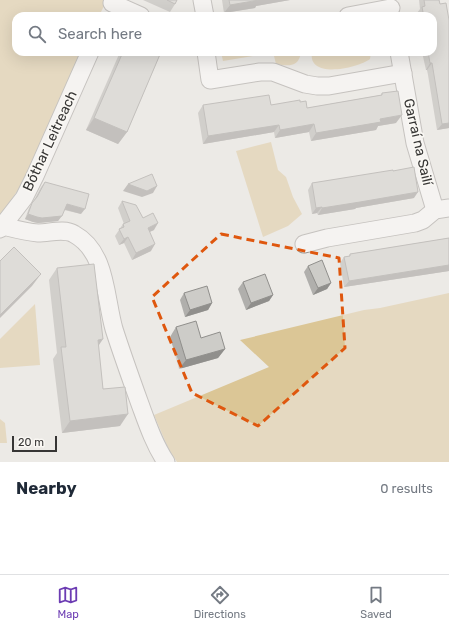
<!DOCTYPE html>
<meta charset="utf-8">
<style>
body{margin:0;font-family:Rubik,sans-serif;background:#f2f2f3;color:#1f2937}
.scale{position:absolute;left:12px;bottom:10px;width:45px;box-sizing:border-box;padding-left:4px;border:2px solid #363534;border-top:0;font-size:11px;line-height:14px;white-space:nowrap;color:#363534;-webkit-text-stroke:3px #f9f7f3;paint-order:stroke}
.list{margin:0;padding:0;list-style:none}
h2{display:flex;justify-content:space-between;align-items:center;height:52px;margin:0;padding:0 16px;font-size:17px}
h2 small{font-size:13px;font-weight:400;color:#747a83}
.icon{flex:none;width:22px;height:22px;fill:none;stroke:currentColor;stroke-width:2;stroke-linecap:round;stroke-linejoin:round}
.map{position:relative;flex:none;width:449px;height:462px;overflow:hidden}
.search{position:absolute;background:#fff;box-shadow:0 4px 16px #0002;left:12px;right:12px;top:12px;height:44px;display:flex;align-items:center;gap:10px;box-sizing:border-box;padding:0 14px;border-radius:12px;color:#747a83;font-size:15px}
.sheet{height:112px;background:#fff}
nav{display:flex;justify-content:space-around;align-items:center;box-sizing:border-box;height:56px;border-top:1px solid #e0e1e3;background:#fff;font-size:11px;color:#747a83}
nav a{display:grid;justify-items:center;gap:2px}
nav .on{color:#6c3cb3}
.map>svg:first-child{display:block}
.green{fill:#dbc696}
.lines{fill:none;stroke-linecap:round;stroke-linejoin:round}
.minor-casing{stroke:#969491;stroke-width:19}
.minor{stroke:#fff;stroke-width:17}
.wall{fill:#b0afac}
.shaded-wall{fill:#908f8c}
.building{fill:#cdccc8;stroke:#908f8c}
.marked{fill:none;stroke:#df570e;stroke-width:3;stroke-dasharray:8 5;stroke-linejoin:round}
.labels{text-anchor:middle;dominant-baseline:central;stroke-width:3.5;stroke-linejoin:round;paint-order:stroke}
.street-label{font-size:14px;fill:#363534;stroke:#f9f7f3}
</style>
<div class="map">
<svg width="449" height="462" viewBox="0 0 449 462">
<rect width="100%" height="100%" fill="#eceae6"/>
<g class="green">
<path d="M0,0h107l-8,16h-83v36h67l-52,118 -31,47z"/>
<path d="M221,52h31l1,4 -30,5z"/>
<path d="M273,52h28c-2,16 -14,14 -25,12z"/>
<path d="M312,52h59l-1,7c-12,9 -63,21 -58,-7z"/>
<path d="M271,142l7,28 8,7 7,20 9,17 -14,12 -25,11 -27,-86z"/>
<path d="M449,293v169h-272l-8,-12 -15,-35 115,-48 -29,-27 124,-30 16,-2z"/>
<path d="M35,304l5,61 -40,3v-29z"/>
<path d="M0,419l5,4 2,20h-7z"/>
</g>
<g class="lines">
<defs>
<g id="minor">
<path d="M202,0l3,16"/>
<path d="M112,3l29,13"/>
<path d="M348,16l43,-8"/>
<path d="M206,52l4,28 50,-8h13l32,12 12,2h12l74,-13"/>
<path d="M399,52l16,91 20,67"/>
<path d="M3,226c12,3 23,6 35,7 12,0 26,-5 36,1 33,18 31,64 40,95 8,25 17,50 26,75 7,19 14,40 26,58"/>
<path d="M0,229l24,-31 11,-22 55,-124"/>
<path d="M304,244l23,-6 88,-15 8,-3 12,-10 14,-2"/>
</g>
</defs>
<use href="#minor" class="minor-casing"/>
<use href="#minor" class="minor"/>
</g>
<g class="wall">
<path d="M143,0h34l-2,4 -5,8z"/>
<path d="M222,0h68l-34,6 -1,2 -31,5z"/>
<path d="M419,0h20l1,4 9,16v108l-12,2 -9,-55 -1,-5h-1l-4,-18h11v-36h-15l-1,-3 3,-4z"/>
<path d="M120,52h41l-34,80 -9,12 -32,-14z"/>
<path d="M382,93l14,30 -18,3 -2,4 -65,11 -2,-9 -34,6 -1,-6 -71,12 -5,-31 5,-8h68l36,3 74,-13z"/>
<path d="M393,171l21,27 -58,10 -1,1 -37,6 -1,-2 -5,1 -4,-24 4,-7z"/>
<path d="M45,182l36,32 -17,-4 -6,11 -20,2 -5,-1 -8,-3 4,-11 4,-6 8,-15z"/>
<path d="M122,201l21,17 11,12 -5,2 2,19 -19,9 -8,-17 -5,2 -4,-9 8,-12h1l-6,-16z"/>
<path d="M449,238v33l-105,16 -4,-24 4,-6 5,-1 1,-2z"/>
<path d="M308,266l23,17 -4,6 -14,6 -9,-23z"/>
<path d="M57,268l41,78 5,43 17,37 -58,7 -9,-74 4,-6 -8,-73z"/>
<path d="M243,282l30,13 -4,6 -23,9 -8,-21z"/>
<path d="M184,293l28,10 -4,7 -23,7 -5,-17z"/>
<path d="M176,327l25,11 24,11 -7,9 -39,11 -9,-32z"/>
</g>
<g class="shaded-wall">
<path d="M259,0h31l-34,6 -1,2 -31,5 6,-8z"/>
<path d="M430,63h2l-5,7h-1z"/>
<path d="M402,115l-6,8 -18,3 -2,4 -65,11 5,-8 64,-14z"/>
<path d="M94,118l33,14 -9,12 -32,-14z"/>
<path d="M449,123v5l-12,2 5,-6z"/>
<path d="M314,124l-5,8 -34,6 5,-8z"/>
<path d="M279,125l-5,7 -71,12 5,-8z"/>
<path d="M128,184l29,2 -4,7 -11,4 -19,-6z"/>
<path d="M418,192l-4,6 -58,10 -1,1 -37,6 4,-7z"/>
<path d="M67,204l18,5 -4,5 -18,-5z"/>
<path d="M322,207l-5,6 -5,1 4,-6z"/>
<path d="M28,214l34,2 -4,5 -20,2 -5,-1 -8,-3z"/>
<path d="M158,223l-4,7 -11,5 5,-7z"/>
<path d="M128,237l-4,6 -5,2 5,-6z"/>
<path d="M155,244l-4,7 -19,9 4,-7z"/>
<path d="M449,265v6l-105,16 5,-6z"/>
<path d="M41,274l-9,12 -32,32v-3z"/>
<path d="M331,283l-4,6 -14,6 5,-7z"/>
<path d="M273,295l-4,6 -23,9 5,-7z"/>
<path d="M212,303l-4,7 -23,7 5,-7z"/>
<path d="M103,339l-8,12 3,-11z"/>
<path d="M225,349l-7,9 -39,11 7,-9z"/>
<path d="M128,414l-8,12 -58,7 8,-12z"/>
</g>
<g class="building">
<path d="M167,0h10l-2,4z"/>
<path d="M229,0h30l-29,5z"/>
<path d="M424,0h15l1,4 6,-1 3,17v103l-7,1 -9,-55 -1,-6h-2l-2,-11h5v-36h-11l-1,-3 2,-1 -1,-5 3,-1z"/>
<path d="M123,52h38l-34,80 -33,-14z"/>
<path d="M398,91l4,24 -22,4 1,3 -65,11 -2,-9 -34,6 -1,-5 -71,11 -5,-31 66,-10 2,10 29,-5v2l6,-1 1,7 75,-13v-2z"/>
<path d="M414,167l4,25 -58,10 -38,6v-1l-6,1 -4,-25 81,-13v1z"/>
<path d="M152,174l5,12 -10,5 -19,-7z"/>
<path d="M45,182l44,12 -4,15 -18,-5 -5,12 -20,2 -5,-1 -9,-3 4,-11 5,-6z"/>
<path d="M122,201l14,4 7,13 10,-5 5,10 -10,5 7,16 -19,9 -8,-16 -4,2 -5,-10 5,-2 -1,-3 7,-3z"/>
<path d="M449,238v27l-100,16 -5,-24 6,-1v-2z"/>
<path d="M14,247l27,27 -41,41v-54z"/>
<path d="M322,260l9,23 -13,5 -10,-22z"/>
<path d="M94,264l9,75 -5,1 5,49 22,-2 3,27 -58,7 -9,-74h5l-9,-79z"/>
<path d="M265,274l8,21 -22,8 -8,-21z"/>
<path d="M207,286l5,17 -22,7 -6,-17z"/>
<path d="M196,321l5,17 19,-6 5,17 -39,11 -10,-33z"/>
</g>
<path d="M0 0H449V462H0ZM221,234l118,24 6,90 -87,78 -66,-33 -40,-96z" fill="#eceae6" fill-opacity=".55" fill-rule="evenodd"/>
<path class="marked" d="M221,234l118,24 6,90 -87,78 -66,-33 -40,-96z"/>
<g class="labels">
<g class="street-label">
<text transform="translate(50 141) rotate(-65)">Bóthar Leitreach</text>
<text transform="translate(418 142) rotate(77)">Garraí na Sailí</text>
</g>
</g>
</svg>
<div class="scale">20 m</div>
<div class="search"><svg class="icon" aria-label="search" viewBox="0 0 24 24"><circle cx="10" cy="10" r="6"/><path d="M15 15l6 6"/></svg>Search here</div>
</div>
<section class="sheet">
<h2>Nearby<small>0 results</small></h2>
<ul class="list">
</ul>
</section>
<nav>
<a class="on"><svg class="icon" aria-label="map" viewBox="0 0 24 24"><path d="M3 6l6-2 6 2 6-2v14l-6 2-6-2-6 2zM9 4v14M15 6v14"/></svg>Map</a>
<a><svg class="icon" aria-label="directions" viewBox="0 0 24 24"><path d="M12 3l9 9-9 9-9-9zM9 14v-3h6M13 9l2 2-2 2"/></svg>Directions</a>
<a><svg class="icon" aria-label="saved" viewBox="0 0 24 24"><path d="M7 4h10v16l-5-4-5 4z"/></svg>Saved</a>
</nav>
